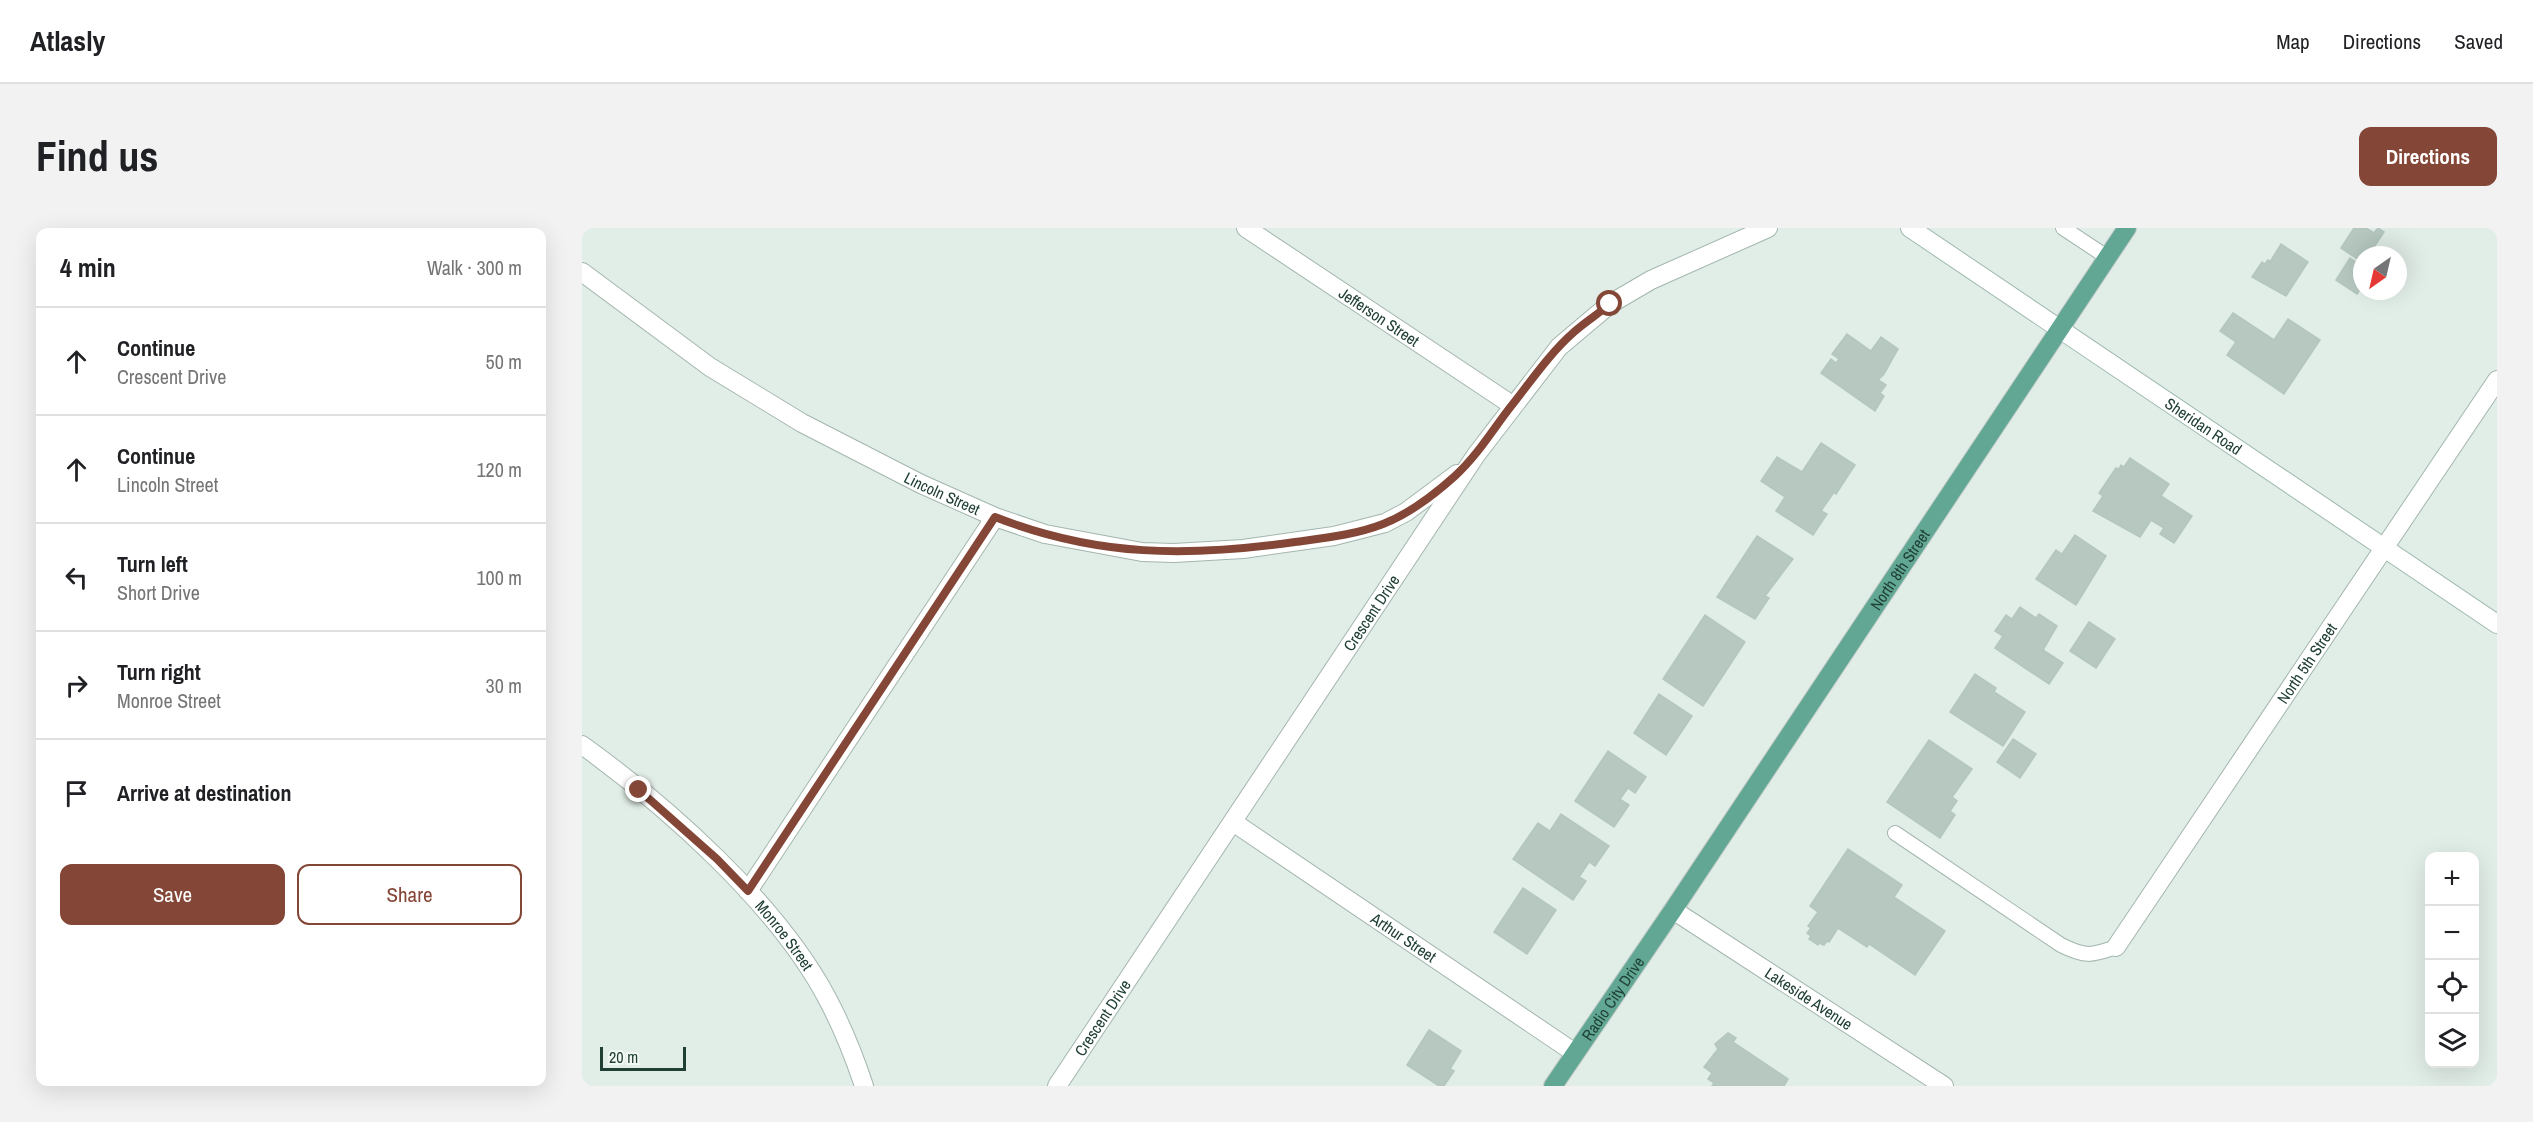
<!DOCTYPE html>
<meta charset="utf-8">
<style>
body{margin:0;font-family:"Archivo Narrow",sans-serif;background:#f2f2f2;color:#202124}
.controls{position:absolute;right:18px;bottom:18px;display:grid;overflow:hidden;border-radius:12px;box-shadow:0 6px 24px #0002}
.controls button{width:54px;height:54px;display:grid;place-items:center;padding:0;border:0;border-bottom:2px solid #e0e0e0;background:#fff;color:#202124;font:30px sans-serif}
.compass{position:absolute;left:1771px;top:18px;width:54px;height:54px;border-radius:50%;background:#fff;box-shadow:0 6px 24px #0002;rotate:214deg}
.scale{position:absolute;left:18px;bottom:15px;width:86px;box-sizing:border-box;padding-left:6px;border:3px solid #204036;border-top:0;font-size:16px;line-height:21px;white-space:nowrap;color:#204036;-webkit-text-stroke:4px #f2f9f5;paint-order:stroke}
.stop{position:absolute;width:18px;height:18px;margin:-14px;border:4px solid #844636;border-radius:50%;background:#fff}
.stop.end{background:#844636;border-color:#fff;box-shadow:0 2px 6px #0008}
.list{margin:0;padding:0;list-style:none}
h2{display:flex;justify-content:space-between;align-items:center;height:78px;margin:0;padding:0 24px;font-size:26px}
h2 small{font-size:20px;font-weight:400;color:#757577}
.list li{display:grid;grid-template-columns:39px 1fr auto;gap:18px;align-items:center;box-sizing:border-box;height:108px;padding:0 24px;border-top:2px solid #e0e0e0}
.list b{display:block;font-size:22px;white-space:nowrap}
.list p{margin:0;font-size:20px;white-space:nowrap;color:#757577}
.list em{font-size:20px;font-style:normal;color:#757577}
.actions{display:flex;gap:12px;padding:18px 24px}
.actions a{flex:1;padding:14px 0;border:2px solid #844636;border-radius:12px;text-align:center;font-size:21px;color:#844636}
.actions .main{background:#844636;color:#fff}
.icon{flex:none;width:33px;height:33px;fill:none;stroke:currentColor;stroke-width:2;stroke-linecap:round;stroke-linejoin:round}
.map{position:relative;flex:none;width:1915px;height:858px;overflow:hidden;border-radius:12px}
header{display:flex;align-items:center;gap:36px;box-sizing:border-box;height:84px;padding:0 30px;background:#fff;border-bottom:2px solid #e0e0e0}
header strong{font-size:28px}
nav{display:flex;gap:33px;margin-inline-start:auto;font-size:21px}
.intro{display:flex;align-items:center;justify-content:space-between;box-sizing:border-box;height:144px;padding:0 36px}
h1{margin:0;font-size:42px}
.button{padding:15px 27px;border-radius:12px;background:#844636;color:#fff;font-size:21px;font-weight:700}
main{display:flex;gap:36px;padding:0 36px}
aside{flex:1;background:#fff;border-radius:12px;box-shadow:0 6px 24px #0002}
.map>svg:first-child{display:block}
.building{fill:#b6c8c0;stroke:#b3c7be;stroke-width:1.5}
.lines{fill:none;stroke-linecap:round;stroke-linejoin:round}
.lane-casing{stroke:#a3b6ae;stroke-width:16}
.street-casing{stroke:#a3b6ae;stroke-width:20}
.secondary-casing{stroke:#9ebaaf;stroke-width:20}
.primary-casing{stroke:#c1cac7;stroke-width:20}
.lane{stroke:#fff;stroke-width:14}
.street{stroke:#fff;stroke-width:18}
.secondary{stroke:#fff;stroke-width:18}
.primary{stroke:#61a793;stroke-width:18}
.route{stroke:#844636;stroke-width:8}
.labels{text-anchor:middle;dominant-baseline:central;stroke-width:5;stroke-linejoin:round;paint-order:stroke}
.street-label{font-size:16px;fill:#204036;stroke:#f2f9f5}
</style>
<header>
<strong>Atlasly</strong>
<nav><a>Map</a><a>Directions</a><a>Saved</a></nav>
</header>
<div class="intro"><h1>Find us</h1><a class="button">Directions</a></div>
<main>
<aside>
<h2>4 min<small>Walk · 300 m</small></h2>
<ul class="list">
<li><svg class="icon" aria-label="ahead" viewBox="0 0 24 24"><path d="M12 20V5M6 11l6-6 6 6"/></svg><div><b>Continue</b><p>Crescent Drive</p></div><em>50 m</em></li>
<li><svg class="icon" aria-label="ahead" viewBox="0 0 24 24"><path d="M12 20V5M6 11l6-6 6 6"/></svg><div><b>Continue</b><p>Lincoln Street</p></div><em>120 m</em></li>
<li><svg class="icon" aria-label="left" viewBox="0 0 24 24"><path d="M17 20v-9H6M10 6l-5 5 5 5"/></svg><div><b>Turn left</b><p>Short Drive</p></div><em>100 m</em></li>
<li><svg class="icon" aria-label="right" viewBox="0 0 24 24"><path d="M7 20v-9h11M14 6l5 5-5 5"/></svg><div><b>Turn right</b><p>Monroe Street</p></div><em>30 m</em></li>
<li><svg class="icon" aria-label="arrive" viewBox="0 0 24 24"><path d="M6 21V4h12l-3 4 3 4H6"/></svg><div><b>Arrive at destination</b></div></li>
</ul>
<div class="actions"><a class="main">Save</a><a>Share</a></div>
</aside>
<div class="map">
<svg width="1915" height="858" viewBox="0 0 1915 858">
<rect width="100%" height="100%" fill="#e1ede7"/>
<g class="building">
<path d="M1772,0h12l8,5 4,-5 6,4 -15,23h-7v7l-21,-14z"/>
<path d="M1699,16l27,18 -22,34 -34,-19 10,-15 3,2 3,-4 2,2z"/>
<path d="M1768,30l12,8v21l-5,7 -21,-14z"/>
<path d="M1651,85l41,27 14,-21 32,21 -36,54 -57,-39 9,-13 -16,-11z"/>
<path d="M1265,106l24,17 10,-14 17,12 -14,25 -6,6 8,5 -6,8 4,3 -9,15 -54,-38 10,-14 5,4 3,-4 -7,-5z"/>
<path d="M1239,215l34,22 -19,29 -2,-2 -13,19 6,3 -14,21 -37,-24 9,-14 -24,-16 16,-24 25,15z"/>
<path d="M1548,230l39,26 -8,12 31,20 -18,27 -14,-9 4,-6 -13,-8 -11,17 -47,-26 10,-15 -4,-3 17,-25 3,1 2,-4 3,2z"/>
<path d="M1493,307l31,21 -30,49 -40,-26 20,-29 6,4z"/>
<path d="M1175,308l36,23 -28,37 4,2 -14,21 -38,-22z"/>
<path d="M1438,379l16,11 3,-4 18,12 -14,24 20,13 -14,21 -54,-36 8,-12 -8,-5 11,-16 6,4z"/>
<path d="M1123,387l40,27 -42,64 -40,-27z"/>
<path d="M1507,394l26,17 -19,29 -26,-17z"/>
<path d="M1393,446l21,14 -2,4 31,20 -22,34 -53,-34z"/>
<path d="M1077,466l33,22 -26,39 -32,-22z"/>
<path d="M1431,511l23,15 -16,24 -23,-16z"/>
<path d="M1347,512l43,29 -20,28 5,4 -7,10 5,4 -15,23 -53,-36z"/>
<path d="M1026,523l38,26 -11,16 -7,-5 -8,11 9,6 -15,22 -39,-26z"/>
<path d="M979,586l48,32 -14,20 -6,-4 -10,15 7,4 -13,19 -60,-41 25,-36 12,8z"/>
<path d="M1266,621l54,36 -8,12 51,34 -30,44 -46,-31 -2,3 -29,-19 -9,14 -2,-1 -3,4 -5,-2 -1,2 -9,-6 2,-3 -4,-3 4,-5 -3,-2 10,-14 -8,-6z"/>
<path d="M941,660l33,22 -29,44 -33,-22z"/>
<path d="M847,802l32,21 -11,18 4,2 -10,15h-5l-32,-21z"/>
<path d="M1146,805l8,5 -3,4 55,37 -4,7h-72l2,-3 -6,-4 4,-6 -8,-6 14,-18 -3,-5z"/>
</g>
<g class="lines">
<defs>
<g id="lane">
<path d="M1481,0l44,29"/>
<path d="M1313,605l166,112c24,12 30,11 55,2"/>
</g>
<g id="street">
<path id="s1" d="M664,0l266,177"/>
<path id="s2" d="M0,44l128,95 92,56 119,61 74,33 50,17 97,18 32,1 69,-4 91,-13 51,-13 21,-11 51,-38"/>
<path id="s3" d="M0,517c86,62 195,159 245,253 15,28 27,58 37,88"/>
<path id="s4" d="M651,594l342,231"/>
<path d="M166,663l247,-374"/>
<path id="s5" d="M1091,682l271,176"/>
<path id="s6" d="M1534,719l381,-567"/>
<path id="s7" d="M475,858l419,-631 83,-108 51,-43 41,-24 117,-52"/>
</g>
<g id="secondary">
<path id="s8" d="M1328,0l587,396"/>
</g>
<g id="primary">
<path id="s9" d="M971,858l120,-176 454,-682"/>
</g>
</defs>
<use href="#lane" class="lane-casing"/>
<use href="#street" class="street-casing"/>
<use href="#secondary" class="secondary-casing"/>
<use href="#primary" class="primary-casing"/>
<use href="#lane" class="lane"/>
<use href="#street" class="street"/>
<use href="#secondary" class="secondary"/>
<use href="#primary" class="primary"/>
</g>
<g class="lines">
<path class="route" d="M57,562l78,69 31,32 247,-374c102,40 193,40 300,25 29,-4 60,-7 88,-18 26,-10 52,-30 72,-48 23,-21 38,-47 57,-71 19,-24 38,-52 62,-73 11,-10 24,-18 36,-28"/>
</g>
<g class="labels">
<g class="street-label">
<text stroke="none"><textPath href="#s1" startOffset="160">Jefferson Street</textPath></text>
<text stroke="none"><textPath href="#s8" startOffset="354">Sheridan Road</textPath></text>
<text stroke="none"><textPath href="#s2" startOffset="424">Lincoln Street</textPath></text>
<text stroke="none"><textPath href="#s9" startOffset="622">North 8th Street</textPath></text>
<text stroke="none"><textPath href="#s7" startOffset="568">Crescent Drive</textPath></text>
<text stroke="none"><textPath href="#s6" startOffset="342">North 5th Street</textPath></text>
<text stroke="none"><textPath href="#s3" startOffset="279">Monroe Street</textPath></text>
<text stroke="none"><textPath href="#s4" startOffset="206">Arthur Street</textPath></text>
<text stroke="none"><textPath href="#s9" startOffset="106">Radio City Drive</textPath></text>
<text stroke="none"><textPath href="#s5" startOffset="162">Lakeside Avenue</textPath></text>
<text stroke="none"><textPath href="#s7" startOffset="82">Crescent Drive</textPath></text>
</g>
</g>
</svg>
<div class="controls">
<button>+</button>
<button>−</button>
<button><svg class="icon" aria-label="locate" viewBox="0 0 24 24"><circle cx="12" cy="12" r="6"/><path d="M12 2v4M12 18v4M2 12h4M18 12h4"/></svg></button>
<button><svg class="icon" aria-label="layers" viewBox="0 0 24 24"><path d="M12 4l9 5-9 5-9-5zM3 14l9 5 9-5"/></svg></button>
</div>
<svg class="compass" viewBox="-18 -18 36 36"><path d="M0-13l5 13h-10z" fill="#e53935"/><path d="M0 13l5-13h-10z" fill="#757577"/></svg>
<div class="scale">20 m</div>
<div class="stop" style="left:1028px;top:76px"></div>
<div class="stop end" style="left:57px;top:562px"></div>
</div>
</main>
